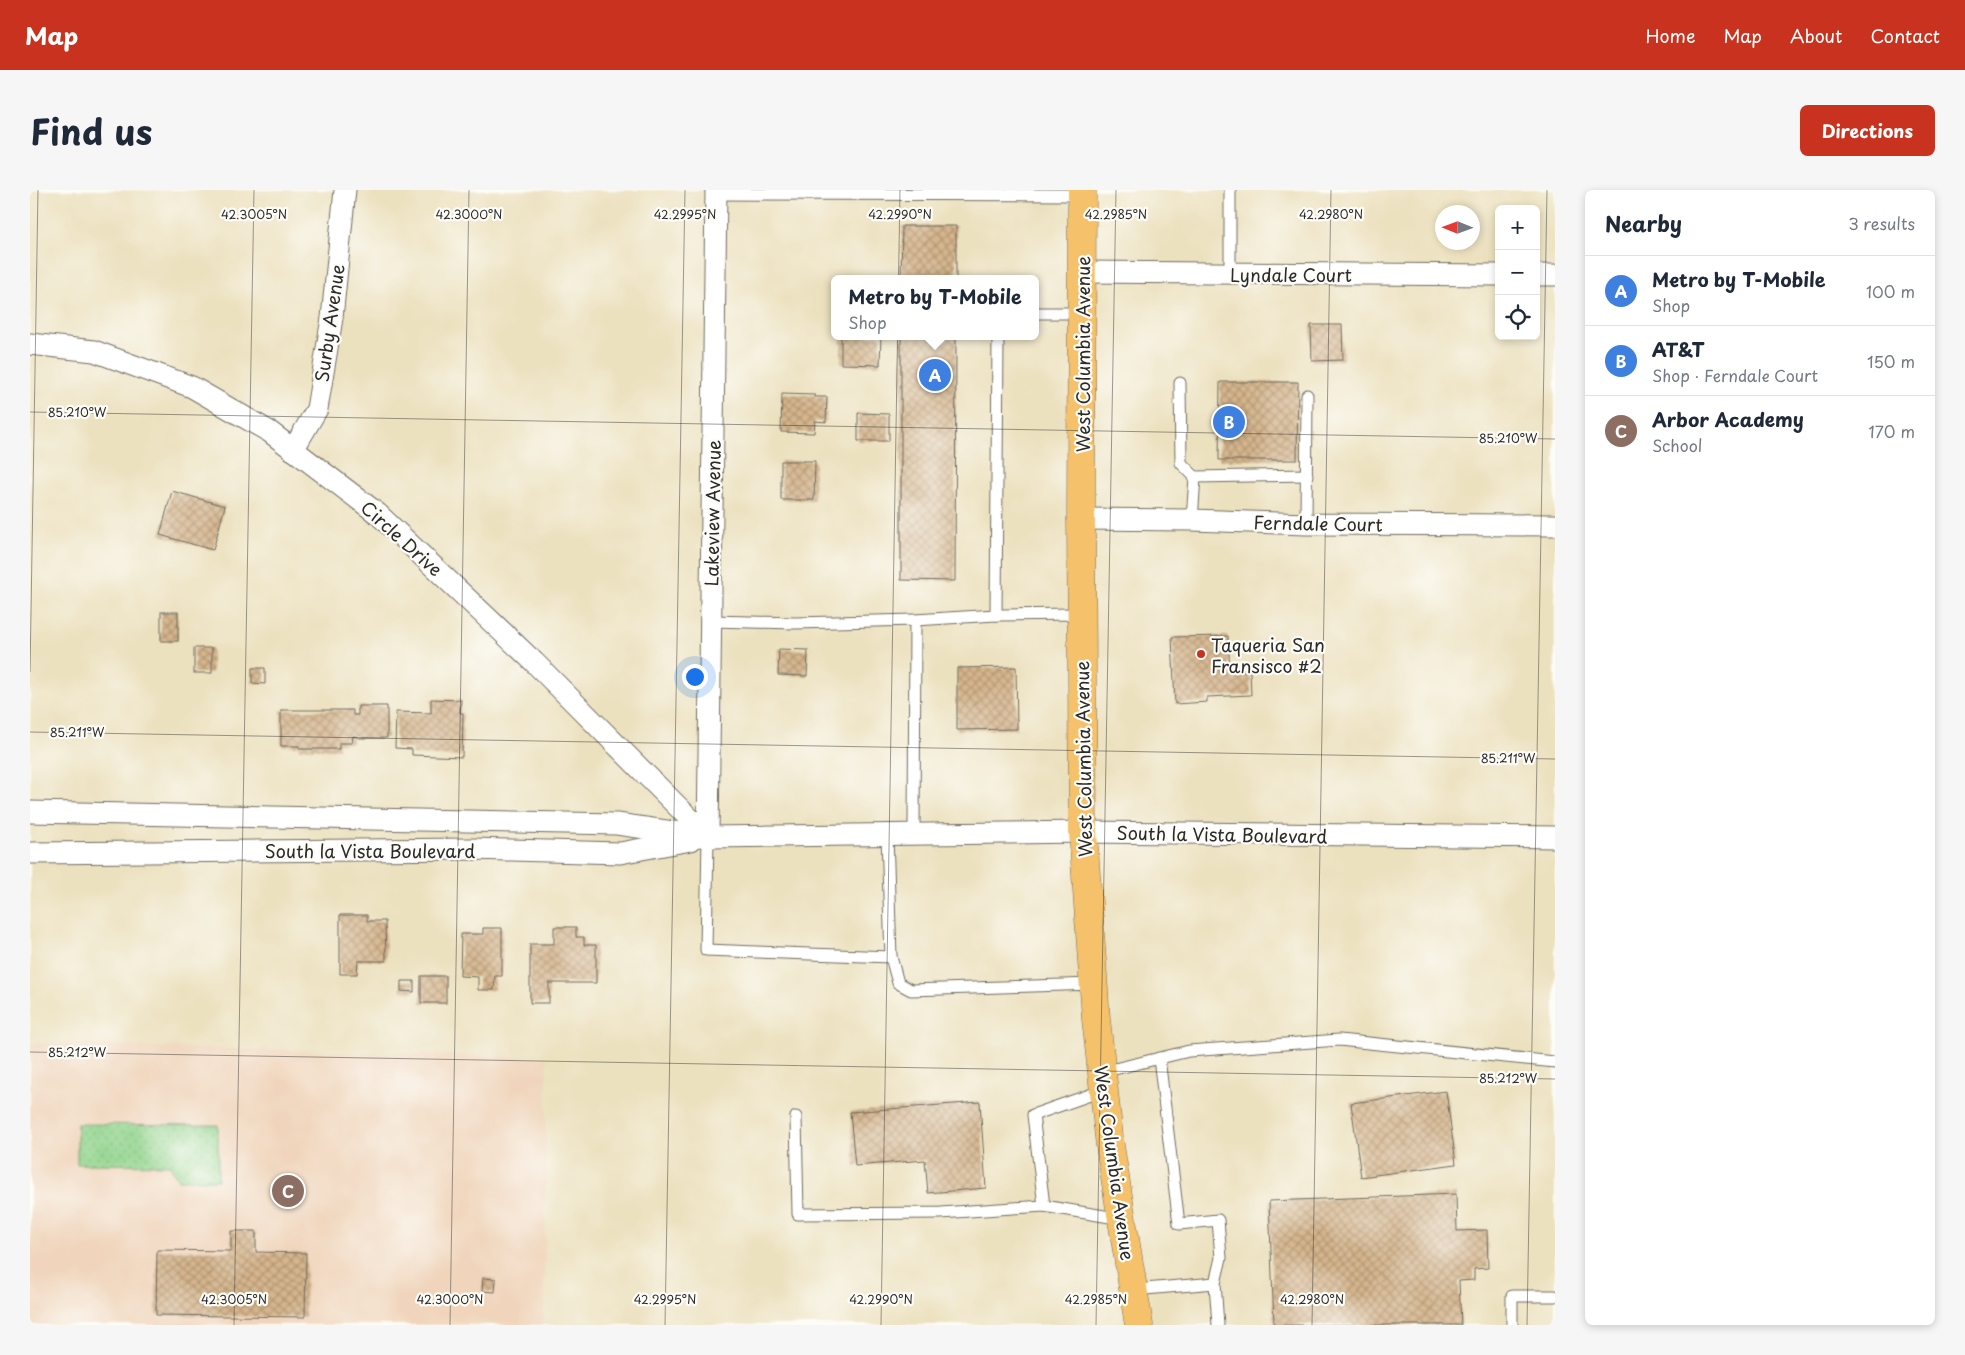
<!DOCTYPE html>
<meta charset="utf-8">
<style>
body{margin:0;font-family:"Playpen Sans",sans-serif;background:#f6f6f7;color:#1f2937}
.controls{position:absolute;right:15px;top:15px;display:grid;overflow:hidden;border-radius:8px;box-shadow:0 2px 8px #0003}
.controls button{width:45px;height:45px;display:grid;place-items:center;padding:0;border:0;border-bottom:1px solid #e0e1e3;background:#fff;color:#1f2937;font:25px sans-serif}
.compass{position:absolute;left:1405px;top:15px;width:45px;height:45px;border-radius:50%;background:#fff;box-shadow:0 2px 8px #0003;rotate:271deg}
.you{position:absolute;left:664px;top:486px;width:18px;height:18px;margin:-12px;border:4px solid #fff;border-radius:50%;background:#1a73e8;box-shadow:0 0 0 8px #1a73e833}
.badge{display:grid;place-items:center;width:32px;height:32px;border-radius:50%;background:#c8321e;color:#fff;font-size:16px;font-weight:700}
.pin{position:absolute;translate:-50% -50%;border:2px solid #fff;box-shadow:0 1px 5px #0006}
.popup{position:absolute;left:801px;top:85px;width:208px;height:65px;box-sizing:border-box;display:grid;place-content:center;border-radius:8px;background:#fff;filter:drop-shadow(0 1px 4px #0005);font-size:16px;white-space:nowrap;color:#747a83}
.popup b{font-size:19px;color:#1f2937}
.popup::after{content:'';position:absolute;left:50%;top:100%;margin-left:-10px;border:10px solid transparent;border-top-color:#fff}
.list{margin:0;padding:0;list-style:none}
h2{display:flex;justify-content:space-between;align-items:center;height:65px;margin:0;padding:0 20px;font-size:21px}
h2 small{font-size:16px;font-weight:400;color:#747a83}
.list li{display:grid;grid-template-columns:32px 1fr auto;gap:15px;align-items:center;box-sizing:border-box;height:70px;padding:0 20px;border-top:1px solid #e0e1e3}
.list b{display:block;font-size:19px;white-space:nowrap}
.list p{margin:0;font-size:16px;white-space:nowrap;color:#747a83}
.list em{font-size:16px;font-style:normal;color:#747a83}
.icon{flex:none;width:28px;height:28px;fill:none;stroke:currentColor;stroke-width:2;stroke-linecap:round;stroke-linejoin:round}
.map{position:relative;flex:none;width:1525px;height:1135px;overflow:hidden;border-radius:8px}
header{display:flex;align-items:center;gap:30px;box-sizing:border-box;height:70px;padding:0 25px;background:#c8321e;color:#fff}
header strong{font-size:24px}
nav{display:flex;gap:28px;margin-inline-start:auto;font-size:18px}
.intro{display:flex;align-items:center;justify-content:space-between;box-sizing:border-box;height:120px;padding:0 30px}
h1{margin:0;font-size:35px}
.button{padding:12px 22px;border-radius:8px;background:#c8321e;color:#fff;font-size:18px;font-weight:700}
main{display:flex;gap:30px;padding:0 30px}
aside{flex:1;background:#fff;border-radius:8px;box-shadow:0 2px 8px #0003}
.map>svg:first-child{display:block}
.built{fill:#f0d5bc}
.park{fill:url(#park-dots);stroke:#5e7f5b}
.building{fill:url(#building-cross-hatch)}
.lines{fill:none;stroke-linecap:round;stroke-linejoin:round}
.lane-casing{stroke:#6f6b5f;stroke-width:13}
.street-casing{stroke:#6f6b5f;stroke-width:23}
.primary-casing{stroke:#6f6b5f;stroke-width:29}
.lane{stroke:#fff;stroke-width:11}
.street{stroke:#fff;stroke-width:21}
.primary{stroke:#f5c16b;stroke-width:28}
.ticks{fill:none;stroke:#2b2b2b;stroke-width:1;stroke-opacity:0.45}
.poi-dot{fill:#c8321e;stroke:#fdfcf7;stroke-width:2}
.labels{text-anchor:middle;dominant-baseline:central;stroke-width:4.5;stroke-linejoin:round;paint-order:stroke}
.street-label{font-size:18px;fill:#2b2b2b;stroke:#fdfcf7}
.poi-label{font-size:18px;fill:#2b2b2b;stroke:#fdfcf7;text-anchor:start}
.ticks-label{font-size:12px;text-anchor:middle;fill:#2b2b2b;stroke:#fdfcf7;stroke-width:4.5;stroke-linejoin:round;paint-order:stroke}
</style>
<header>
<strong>Map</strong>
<nav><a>Home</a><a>Map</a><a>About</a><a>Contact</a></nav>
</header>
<div class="intro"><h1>Find us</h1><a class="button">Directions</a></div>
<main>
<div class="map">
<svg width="1525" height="1135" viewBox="0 0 1525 1135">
<defs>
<pattern id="park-dots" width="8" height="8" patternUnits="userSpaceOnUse" patternTransform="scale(1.25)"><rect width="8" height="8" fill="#90d38b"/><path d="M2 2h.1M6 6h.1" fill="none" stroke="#7cb578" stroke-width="1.8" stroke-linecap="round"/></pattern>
<pattern id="building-cross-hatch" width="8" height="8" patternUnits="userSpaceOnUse" patternTransform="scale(1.25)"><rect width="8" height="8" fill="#d6b68d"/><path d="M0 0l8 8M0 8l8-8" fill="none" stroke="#ae9473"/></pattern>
</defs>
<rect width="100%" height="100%" fill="#fdfcf7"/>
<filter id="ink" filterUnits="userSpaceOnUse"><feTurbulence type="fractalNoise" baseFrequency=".02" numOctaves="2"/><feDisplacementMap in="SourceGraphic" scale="10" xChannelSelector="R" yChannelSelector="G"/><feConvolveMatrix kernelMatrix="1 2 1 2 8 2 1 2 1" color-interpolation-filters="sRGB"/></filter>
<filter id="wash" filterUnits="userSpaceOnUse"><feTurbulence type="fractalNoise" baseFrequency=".0096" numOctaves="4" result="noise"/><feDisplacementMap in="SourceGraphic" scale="20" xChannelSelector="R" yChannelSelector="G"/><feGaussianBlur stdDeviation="1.12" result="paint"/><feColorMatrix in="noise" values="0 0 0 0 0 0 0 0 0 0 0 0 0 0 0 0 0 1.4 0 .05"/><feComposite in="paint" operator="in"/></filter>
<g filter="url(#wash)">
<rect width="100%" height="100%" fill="#ece1bf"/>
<path class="built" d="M0,853l517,15 -3,267h-514z"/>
<path class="park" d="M47,934l141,1v55h-40l-8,-15 -93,-1z"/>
<g id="blocks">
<g class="building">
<path d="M872,36h54v53h-55z"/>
<path d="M1281,135h31l1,35 -31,1z"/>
<path d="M811,146h40l-1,29 -39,-1z"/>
<path d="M871,146h55l-1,245 -54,-1z"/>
<path d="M1190,192h78l-1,78h-78z"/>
<path d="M752,204l33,1v2h12l-1,25 -11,-1 -1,12 -33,-1z"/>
<path d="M828,223l31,1v27h-31z"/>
<path d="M751,271h34l-1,39h-33z"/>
<path d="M142,301l53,15 -12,44 -53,-15z"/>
<rect x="131" y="422" width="17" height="29"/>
<path d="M1198,446l2,35h20l1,24 -44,2v5l-32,2 -3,-67z"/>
<rect x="164" y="458" width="18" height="25"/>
<path d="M749,459l29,1 -1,26 -29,-1z"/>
<path d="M986,477l1,62 -60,1v-62z"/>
<path d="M222,478h13v16l-13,-1z"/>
<path d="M401,509l30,1 -1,13h3l-1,44 -50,-2v-6l-17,-1 1,-36 35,1z"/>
<path d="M328,516h29v32h-29v-1l-5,-1 -1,7h-13v6h-40v-3h-18v-36h72v5h5z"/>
<path d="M310,725h27v6h18l1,40h-28l-1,13h-17z"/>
<path d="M524,737h22v10h8v8h12v38h-47v20h-19v-59h24z"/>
<path d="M453,738h19v48h-7l-1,14h-16v-13l-18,-1 1,-42h22z"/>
<rect x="391" y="786" width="25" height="27"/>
<path d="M371,791h13v11l-13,-1z"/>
<path d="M1416,901l10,73 -95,13 -10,-74z"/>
<path d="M950,912l6,86 -58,5 -3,-33 -70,6 -5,-54z"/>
<path d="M1426,1004l1,37 30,-1 1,38 -14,1v11l-15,1 2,44h-187l-5,-124z"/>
<path d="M201,1041h25v21l50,1 -1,64 -149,-2 1,-65 74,1z"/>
<path d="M453,1088l13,1 -1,13 -13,-1z"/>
</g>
</g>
</g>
<g filter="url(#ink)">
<use href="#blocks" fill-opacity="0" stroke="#6f6b5f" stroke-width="1"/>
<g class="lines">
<defs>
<g id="lane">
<path d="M1200,0v83"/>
<path d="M686,4l366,1"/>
<path d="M1005,123h47"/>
<path d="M1150,193l1,80 14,14 -3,43"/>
<path d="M1165,287l112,-2"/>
<path d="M1276,334l1,-129"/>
<path d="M966,425l2,-279"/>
<path d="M681,431l84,2 120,-3"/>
<path d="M884,645l1,-215 81,-5 85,-1"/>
<path d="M678,647l-2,113 185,7 -4,-122"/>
<path d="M861,767l7,26 13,7 183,-6"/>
<path d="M1129,868l20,166 39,-4 3,38 -6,25 3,42"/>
<path d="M1072,882l87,-21 150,-11 216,22"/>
<path d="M1074,900l-71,25 11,91 78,13"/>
<path d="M766,927l2,97 143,-1 103,-7"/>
<path d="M1103,1100l82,-7"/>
<path d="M1482,1135v-29h43"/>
</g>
<g id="street">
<path d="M1053,82l416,3"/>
<path d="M1506,85h19"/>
<path d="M0,154l64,7 98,36 78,45 108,82 156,148 174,175"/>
<path d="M263,260l24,-41 15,-91 13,-128"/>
<path d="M1051,329l111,1 114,4 249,1"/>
<path d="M0,622l587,12 91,13 375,-5 472,5"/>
<path d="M678,647l8,-647"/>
<path d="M0,663l442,-4 148,4 71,-13"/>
</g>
<path id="primary" d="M1052,0l-1,329 2,313 13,187 14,127 29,179"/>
</defs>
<use href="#lane" class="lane-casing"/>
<use href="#street" class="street-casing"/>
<use href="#primary" class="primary-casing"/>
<use href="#lane" class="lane"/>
<use href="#street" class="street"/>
<use href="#primary" class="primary"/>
</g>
</g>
<path class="ticks" d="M0,222l1525,27M0,482l8,-482M0,542l1525,27M0,862l1525,27M204,1135l20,-1135M420,1135l19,-1135M635,1135l20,-1135M851,1135l19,-1135M1066,1135l20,-1135M1282,1135l19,-1135M1497,1135l20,-1135"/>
<circle class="poi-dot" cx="1171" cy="464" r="5"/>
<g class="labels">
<g class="street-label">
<text x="1261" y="84">Lyndale Court</text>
<text transform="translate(299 133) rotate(-82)">Surby Avenue</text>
<text transform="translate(1052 164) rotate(-90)">West Columbia Avenue</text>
<text transform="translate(682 323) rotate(-89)">Lakeview Avenue</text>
<text transform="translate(1288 333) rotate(1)">Ferndale Court</text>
<text transform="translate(372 348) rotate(42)">Circle Drive</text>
<text transform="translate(1053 569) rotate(-91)">West Columbia Avenue</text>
<text transform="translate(1192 644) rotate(1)">South la Vista Boulevard</text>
<text x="340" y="660">South la Vista Boulevard</text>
<text transform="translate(1085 973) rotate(82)">West Columbia Avenue</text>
</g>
<g class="poi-label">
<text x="1181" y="454">Taqueria San<tspan x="1181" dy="21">Fransisco #2</tspan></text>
</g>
</g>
<g class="ticks-label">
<text x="224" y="29">42.3005°N</text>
<text x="439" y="29">42.3000°N</text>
<text x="655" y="29">42.2995°N</text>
<text x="870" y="29">42.2990°N</text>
<text x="1086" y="29">42.2985°N</text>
<text x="1301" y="29">42.2980°N</text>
<text x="47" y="227">85.210°W</text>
<text x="1478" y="253">85.210°W</text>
<text x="47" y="547">85.211°W</text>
<text x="1478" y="573">85.211°W</text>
<text x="47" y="867">85.212°W</text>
<text x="1478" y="893">85.212°W</text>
<text x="204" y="1114">42.3005°N</text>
<text x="420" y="1114">42.3000°N</text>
<text x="635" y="1114">42.2995°N</text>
<text x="851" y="1114">42.2990°N</text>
<text x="1066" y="1114">42.2985°N</text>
<text x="1282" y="1114">42.2980°N</text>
</g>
</svg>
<div class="controls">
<button>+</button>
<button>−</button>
<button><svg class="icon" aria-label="locate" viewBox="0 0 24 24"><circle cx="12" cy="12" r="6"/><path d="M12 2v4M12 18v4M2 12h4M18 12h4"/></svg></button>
</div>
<svg class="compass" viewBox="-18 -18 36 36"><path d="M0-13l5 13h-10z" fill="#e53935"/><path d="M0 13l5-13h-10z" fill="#747a83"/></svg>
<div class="you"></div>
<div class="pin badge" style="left:905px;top:185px;background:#3f7fe0">A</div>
<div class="popup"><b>Metro by T-Mobile</b>Shop</div>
<div class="pin badge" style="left:1199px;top:232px;background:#3f7fe0">B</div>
<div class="pin badge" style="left:258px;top:1001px;background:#8d6e63">C</div>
</div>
<aside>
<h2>Nearby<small>3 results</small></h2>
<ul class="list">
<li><span class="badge" style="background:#3f7fe0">A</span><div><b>Metro by T-Mobile</b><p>Shop</p></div><em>100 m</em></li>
<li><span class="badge" style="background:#3f7fe0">B</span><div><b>AT&amp;T</b><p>Shop · Ferndale Court</p></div><em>150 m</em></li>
<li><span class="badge" style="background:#8d6e63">C</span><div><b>Arbor Academy</b><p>School</p></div><em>170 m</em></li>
</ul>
</aside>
</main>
